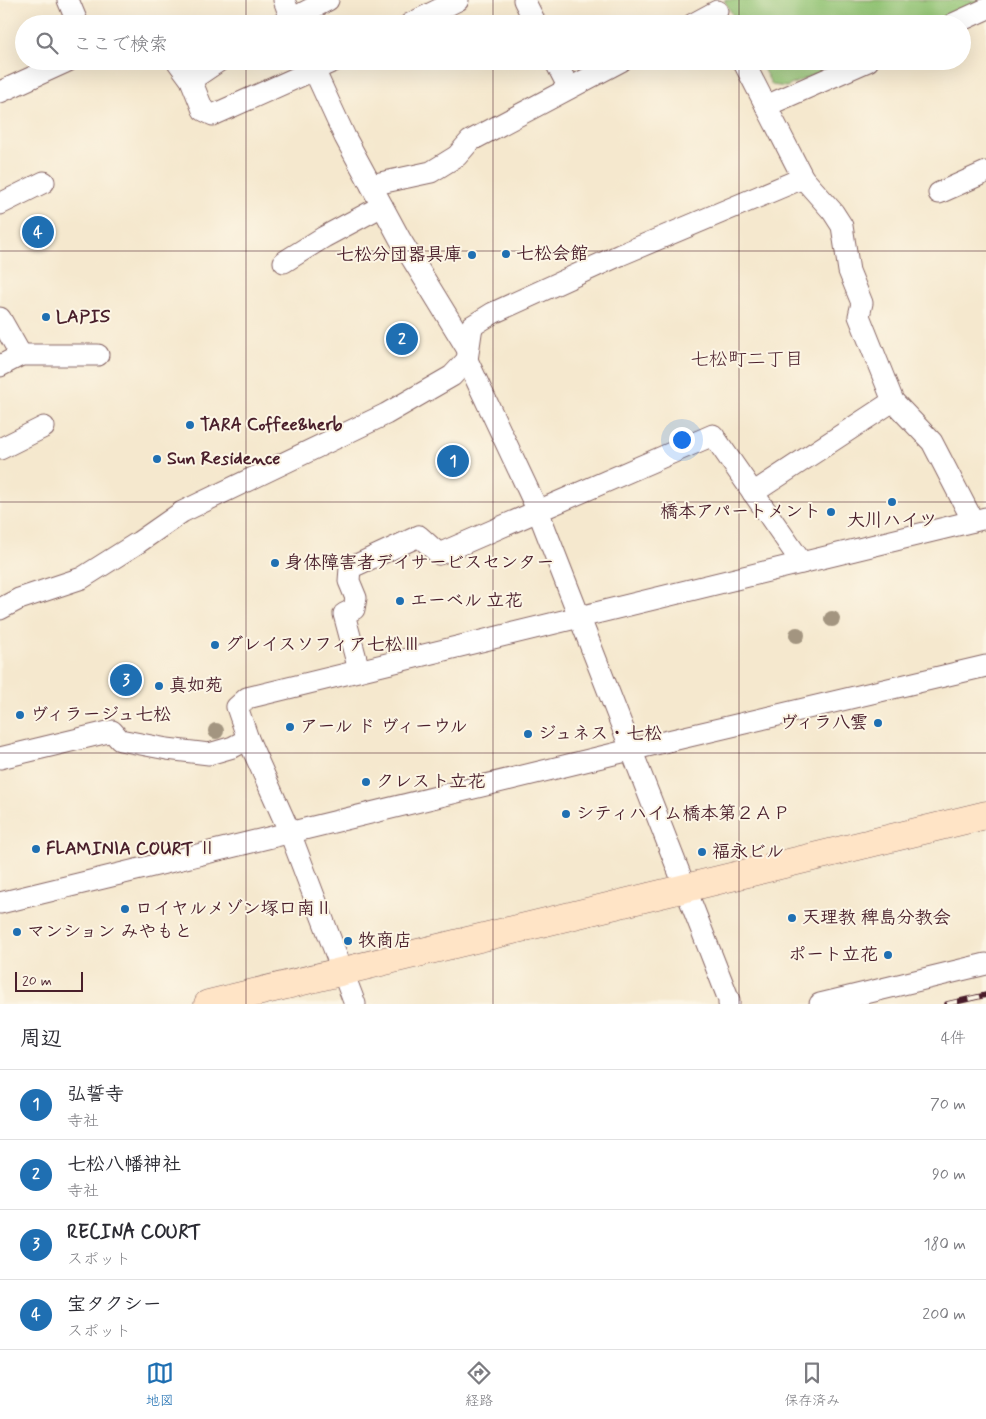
<!DOCTYPE html>
<html lang="ja">
<meta charset="utf-8">
<style>
body{margin:0;font-family:Mynerve,"Klee One",sans-serif;background:#f7f7f7;color:#2b2b33}
.scale{position:absolute;left:15px;bottom:12px;width:68px;box-sizing:border-box;padding-left:5px;border:2px solid #4a1f2b;border-top:0;font-size:14px;line-height:18px;white-space:nowrap;color:#4a1f2b;-webkit-text-stroke:4px #fcf5e5;paint-order:stroke}
.you{position:absolute;left:681px;top:439px;width:18px;height:18px;margin:-12px;border:4px solid #fff;border-radius:50%;background:#1a73e8;box-shadow:0 0 0 8px #1a73e833}
.badge{display:grid;place-items:center;width:32px;height:32px;border-radius:50%;background:#1f6fb2;color:#fff;font-size:16px;font-weight:700}
.pin{position:absolute;translate:-50% -50%;border:2px solid #fff;box-shadow:0 1px 5px #0006}
.list{margin:0;padding:0;list-style:none}
h2{display:flex;justify-content:space-between;align-items:center;height:65px;margin:0;padding:0 20px;font-size:21px}
h2 small{font-size:16px;font-weight:400;color:#7c7c81}
.list li{display:grid;grid-template-columns:32px 1fr auto;gap:15px;align-items:center;box-sizing:border-box;height:70px;padding:0 20px;border-top:1px solid #e1e1e2}
.list b{display:block;font-size:19px;white-space:nowrap}
.list p{margin:0;font-size:16px;white-space:nowrap;color:#7c7c81}
.list em{font-size:16px;font-style:normal;color:#7c7c81}
.icon{flex:none;width:28px;height:28px;fill:none;stroke:currentColor;stroke-width:2;stroke-linecap:round;stroke-linejoin:round}
.map{position:relative;flex:none;width:986px;height:1004px;overflow:hidden}
.search{position:absolute;background:#fff;box-shadow:0 5px 20px #0002;left:15px;right:15px;top:15px;height:55px;display:flex;align-items:center;gap:12px;box-sizing:border-box;padding:0 18px;border-radius:28px;color:#7c7c81;font-size:19px}
.sheet{height:345px;background:#fff}
nav{display:flex;justify-content:space-around;align-items:center;box-sizing:border-box;height:70px;border-top:1px solid #e1e1e2;background:#fff;font-size:14px;color:#7c7c81}
nav a{display:grid;justify-items:center;gap:2px}
nav .on{color:#1f6fb2}
.map>svg:first-child{display:block}
.green{fill:#93c474;stroke:#6e7250}
.lines{fill:none;stroke-linecap:round;stroke-linejoin:round}
.street-casing{stroke:#866564;stroke-width:23}
.secondary-casing{stroke:#866564;stroke-width:29}
.street{stroke:#fff;stroke-width:21}
.secondary{stroke:#ffe4c6;stroke-width:28}
.rail-casing{stroke:#4a1f2b;stroke-width:5.5}
.rail{stroke:#fcf5e5;stroke-width:4;stroke-dasharray:11;stroke-linecap:butt}
.tree{fill:#a39580}
.grid{fill:none;stroke:#4a1f2b;stroke-width:1;stroke-opacity:0.55}
.poi-dot{fill:#1f6fb2;stroke:#fcf5e5;stroke-width:2}
.labels{text-anchor:middle;dominant-baseline:central;stroke-width:4;stroke-linejoin:round;paint-order:stroke}
.poi-label{font-size:18px;font-weight:bold;fill:#4a1f2b;stroke:#fcf5e5;text-anchor:start}
.neighbourhood-label{font-size:19px;fill:#4a1f2b;stroke:#fcf5e5}
</style>
<div class="map">
<svg width="986" height="1004" viewBox="0 0 986 1004">
<rect width="100%" height="100%" fill="#fcf5e5"/>
<filter id="ink" filterUnits="userSpaceOnUse"><feTurbulence type="fractalNoise" baseFrequency=".02" numOctaves="2"/><feDisplacementMap in="SourceGraphic" scale="10" xChannelSelector="R" yChannelSelector="G"/><feConvolveMatrix kernelMatrix="1 2 1 2 8 2 1 2 1" color-interpolation-filters="sRGB"/></filter>
<filter id="wash" filterUnits="userSpaceOnUse"><feTurbulence type="fractalNoise" baseFrequency=".0096" numOctaves="4" result="noise"/><feDisplacementMap in="SourceGraphic" scale="20" xChannelSelector="R" yChannelSelector="G"/><feGaussianBlur stdDeviation="1.12" result="paint"/><feColorMatrix in="noise" values="0 0 0 0 0 0 0 0 0 0 0 0 0 0 0 0 0 1.4 0 .05"/><feComposite in="paint" operator="in"/></filter>
<g filter="url(#wash)">
<rect width="100%" height="100%" fill="#f5e8ce"/>
<g class="green">
<path d="M724,0h261l-54,24h-193z"/>
<path d="M759,61h86l-59,26 -14,-2z"/>
</g>
</g>
<g filter="url(#ink)">
<g class="lines">
<defs>
<g id="street">
<path d="M68,0l10,24"/>
<path d="M284,0l9,24"/>
<path d="M524,0l12,24"/>
<path d="M282,24l46,-24"/>
<path d="M410,24l48,-24"/>
<path d="M693,24l24,-13"/>
<path d="M953,24l33,-15"/>
<path d="M177,61l14,19 12,30 10,5 121,-54"/>
<path d="M310,61l35,76 55,102 68,111"/>
<path d="M555,61l14,27"/>
<path d="M191,80l28,-19"/>
<path d="M0,92l68,-31"/>
<path d="M766,106l102,-45"/>
<path d="M803,178l30,34 9,14 7,45 13,32 -3,13 34,85 39,41 41,79"/>
<path d="M371,185l60,-13 26,-16 13,-15 151,-80"/>
<path d="M939,193l47,-21"/>
<path d="M0,204l44,-22"/>
<path d="M284,262l40,-25 58,-31"/>
<path d="M0,318l21,37"/>
<path d="M467,360l71,151 191,489v4"/>
<path d="M0,366l21,-11h77"/>
<path d="M0,449l44,-22"/>
<path d="M753,493l140,-92"/>
<path d="M0,609l19,-10 63,-21 57,-36 43,-30 204,-98 66,-38 15,-16 5,-34 21,-13 127,-58 183,-77 -60,-117"/>
<path d="M359,670l-15,-56 10,-5 2,-11 -7,-17 1,-13 69,-32 20,18 274,-119 89,128"/>
<path d="M248,739l42,94 65,171"/>
<path d="M0,758l112,-27 8,9 47,9 42,5 24,-7 15,-8 -11,-32 10,-9 739,-180"/>
<path d="M0,903l630,-153 356,-84"/>
<path d="M820,1004l166,-40"/>
</g>
<path id="secondary" d="M208,1004l778,-189"/>
</defs>
<use href="#street" class="street-casing"/>
<use href="#secondary" class="secondary-casing"/>
<use href="#street" class="street"/>
<use href="#secondary" class="secondary"/>
<defs>
<path id="rail" d="M947,1004l39,-9"/>
</defs>
<use href="#rail" class="rail-casing"/>
<use href="#rail" class="rail"/>
</g>
<g class="tree">
<circle cx="832" cy="619" r="8"/>
<circle cx="797" cy="635" r="8"/>
<circle cx="216" cy="731" r="8"/>
</g>
</g>
<path class="grid" d="M246,0v24M493,0v24M739,0v24M246,61v943M493,61v943M739,61v943M0,251h986M0,502h986M0,753h986"/>
<g class="poi-dot">
<circle cx="506" cy="254" r="5"/>
<circle cx="472" cy="255" r="5"/>
<circle cx="46" cy="317" r="5"/>
<circle cx="190" cy="425" r="5"/>
<circle cx="157" cy="459" r="5"/>
<circle cx="892" cy="502" r="5"/>
<circle cx="831" cy="512" r="5"/>
<circle cx="275" cy="563" r="5"/>
<circle cx="400" cy="601" r="5"/>
<circle cx="215" cy="645" r="5"/>
<circle cx="159" cy="686" r="5"/>
<circle cx="20" cy="715" r="5"/>
<circle cx="878" cy="723" r="5"/>
<circle cx="290" cy="727" r="5"/>
<circle cx="528" cy="734" r="5"/>
<circle cx="366" cy="782" r="5"/>
<circle cx="566" cy="814" r="5"/>
<circle cx="36" cy="849" r="5"/>
<circle cx="702" cy="852" r="5"/>
<circle cx="125" cy="909" r="5"/>
<circle cx="792" cy="918" r="5"/>
<circle cx="17" cy="932" r="5"/>
<circle cx="348" cy="941" r="5"/>
<circle cx="888" cy="955" r="5"/>
</g>
<g class="labels">
<g class="poi-label">
<text x="516" y="254">七松会館</text>
<text x="462" y="255" text-anchor="end">七松分団器具庫</text>
<text x="56" y="317">LAPIS</text>
<text x="200" y="425">TARA Coffee&amp;herb</text>
<text x="167" y="459">Sun Residence</text>
<text x="821" y="512" text-anchor="end">橋本アパートメント</text>
<text x="892" y="521" text-anchor="middle">大川ハイツ</text>
<text x="285" y="563">身体障害者デイサービスセンター</text>
<text x="410" y="601">エーベル 立花</text>
<text x="225" y="645">グレイスソフィア七松Ⅲ</text>
<text x="169" y="686">真如苑</text>
<text x="30" y="715">ヴィラージュ七松</text>
<text x="868" y="723" text-anchor="end">ヴィラ八雲</text>
<text x="300" y="727">アール ド ヴィーウル</text>
<text x="538" y="734">ジュネス・七松</text>
<text x="376" y="782">クレスト立花</text>
<text x="576" y="814">シティハイム橋本第２ＡＰ</text>
<text x="46" y="849">FLAMINIA COURT Ⅱ</text>
<text x="712" y="852">福永ビル</text>
<text x="135" y="909">ロイヤルメゾン塚口南Ⅱ</text>
<text x="802" y="918">天理教 稗島分教会</text>
<text x="27" y="932">マンション みやもと</text>
<text x="358" y="941">牧商店</text>
<text x="878" y="955" text-anchor="end">ポート立花</text>
</g>
<g class="neighbourhood-label">
<text x="747" y="359">七松町二丁目</text>
</g>
</g>
</svg>
<div class="scale">20 m</div>
<div class="you"></div>
<div class="pin badge" style="left:453px;top:461px">1</div>
<div class="pin badge" style="left:402px;top:339px">2</div>
<div class="pin badge" style="left:126px;top:680px">3</div>
<div class="pin badge" style="left:38px;top:232px">4</div>
<div class="search"><svg class="icon" aria-label="search" viewBox="0 0 24 24"><circle cx="10" cy="10" r="6"/><path d="M15 15l6 6"/></svg>ここで検索</div>
</div>
<section class="sheet">
<h2>周辺<small>4件</small></h2>
<ul class="list">
<li><span class="badge">1</span><div><b>弘誓寺</b><p>寺社</p></div><em>70 m</em></li>
<li><span class="badge">2</span><div><b>七松八幡神社</b><p>寺社</p></div><em>90 m</em></li>
<li><span class="badge">3</span><div><b>RECINA COURT</b><p>スポット</p></div><em>180 m</em></li>
<li><span class="badge">4</span><div><b>宝タクシー</b><p>スポット</p></div><em>200 m</em></li>
</ul>
</section>
<nav>
<a class="on"><svg class="icon" aria-label="map" viewBox="0 0 24 24"><path d="M3 6l6-2 6 2 6-2v14l-6 2-6-2-6 2zM9 4v14M15 6v14"/></svg>地図</a>
<a><svg class="icon" aria-label="directions" viewBox="0 0 24 24"><path d="M12 3l9 9-9 9-9-9zM9 14v-3h6M13 9l2 2-2 2"/></svg>経路</a>
<a><svg class="icon" aria-label="saved" viewBox="0 0 24 24"><path d="M7 4h10v16l-5-4-5 4z"/></svg>保存済み</a>
</nav>
